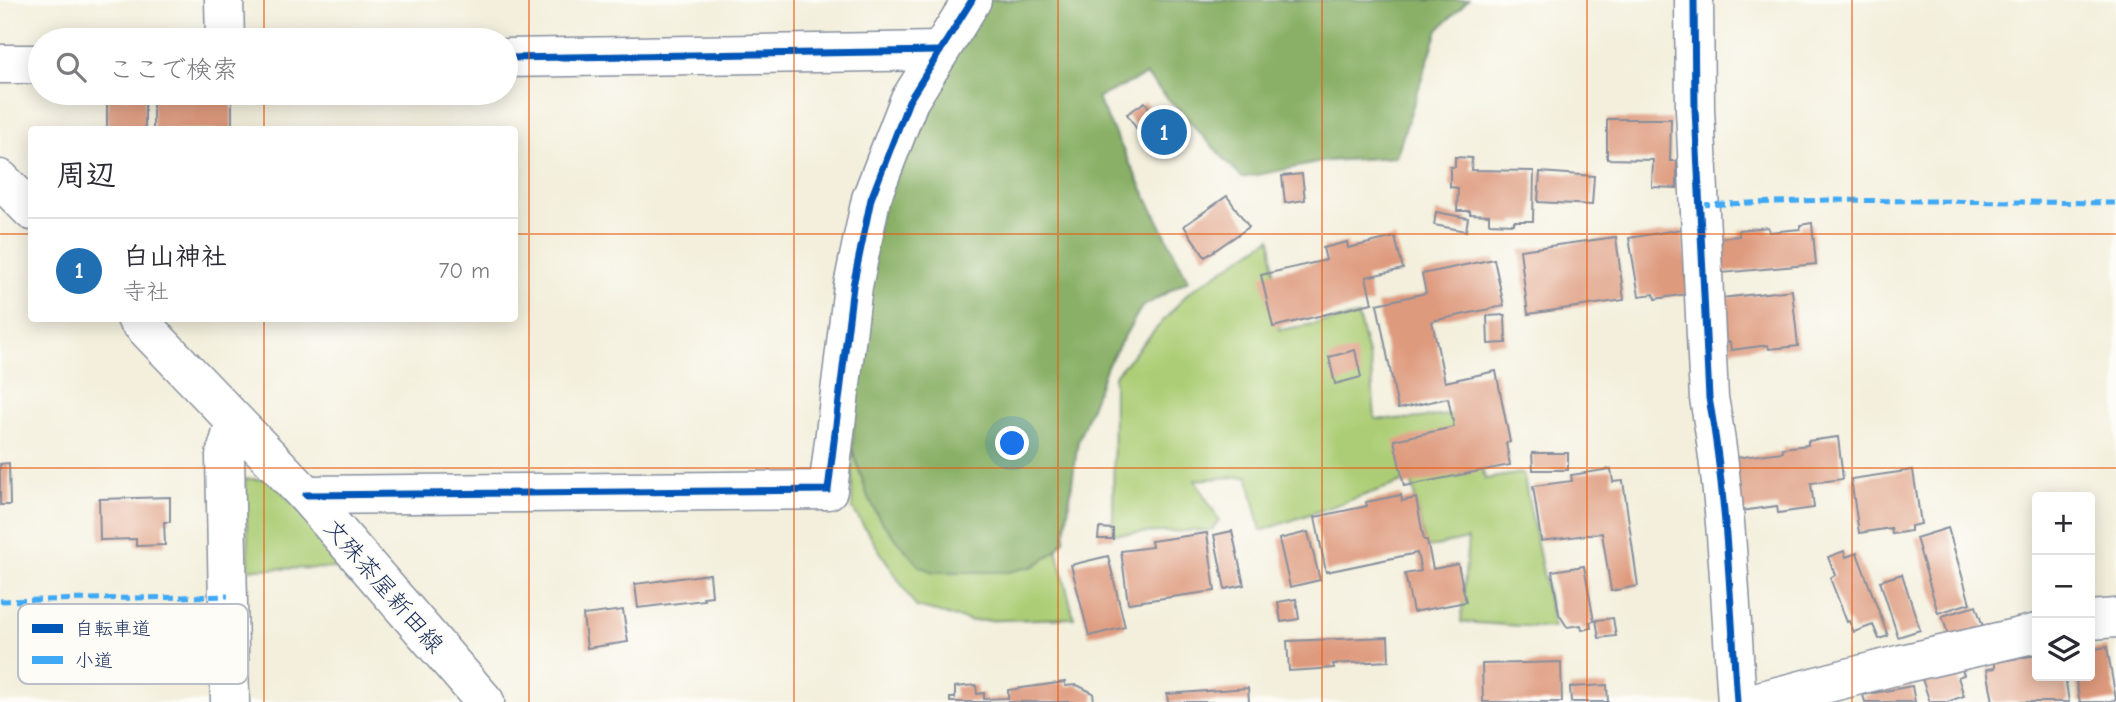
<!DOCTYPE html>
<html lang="ja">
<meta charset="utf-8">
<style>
body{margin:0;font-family:"Comic Neue","Klee One",sans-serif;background:#f2f2f3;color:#2b2b33}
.controls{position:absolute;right:21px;bottom:21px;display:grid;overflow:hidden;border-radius:7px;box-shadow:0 4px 18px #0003}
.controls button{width:63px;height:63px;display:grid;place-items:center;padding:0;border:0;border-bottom:2px solid #e1e1e2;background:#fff;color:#2b2b33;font:35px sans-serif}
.you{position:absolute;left:1013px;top:444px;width:24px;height:24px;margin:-18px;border:5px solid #fff;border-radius:50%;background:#1a73e8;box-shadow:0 0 0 10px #1a73e833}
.badge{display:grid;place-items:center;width:46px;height:46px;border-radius:50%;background:#1f6fb2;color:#fff;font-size:23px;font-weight:700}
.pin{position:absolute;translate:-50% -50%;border:4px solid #fff;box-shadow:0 2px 7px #0006}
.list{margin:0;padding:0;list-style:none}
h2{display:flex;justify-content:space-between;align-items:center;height:91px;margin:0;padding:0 28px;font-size:30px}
h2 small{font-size:23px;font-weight:400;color:#7c7c81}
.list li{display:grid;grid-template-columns:46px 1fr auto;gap:21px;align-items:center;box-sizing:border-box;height:105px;padding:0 28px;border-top:2px solid #e1e1e2}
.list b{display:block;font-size:26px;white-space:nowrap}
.list p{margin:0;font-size:23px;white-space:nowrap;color:#7c7c81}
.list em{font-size:23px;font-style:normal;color:#7c7c81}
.icon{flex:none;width:38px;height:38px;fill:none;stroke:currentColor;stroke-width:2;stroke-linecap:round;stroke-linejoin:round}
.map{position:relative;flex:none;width:2116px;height:702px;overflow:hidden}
.search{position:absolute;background:#fff;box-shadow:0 4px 18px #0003;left:28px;top:28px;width:490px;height:77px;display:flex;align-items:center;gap:18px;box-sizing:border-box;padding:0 24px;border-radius:38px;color:#7c7c81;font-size:26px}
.panel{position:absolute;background:#fff;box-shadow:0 4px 18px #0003;left:28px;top:126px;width:490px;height:196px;border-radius:7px}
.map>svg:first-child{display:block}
.green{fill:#accd75;stroke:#647e6a;stroke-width:2}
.forest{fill:#89b066;stroke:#527062;stroke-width:2}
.building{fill:#de9a7d}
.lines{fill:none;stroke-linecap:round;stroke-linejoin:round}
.minor-casing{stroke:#878f9d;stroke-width:41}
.major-casing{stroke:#878f9d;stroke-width:41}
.minor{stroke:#fff;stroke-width:38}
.major{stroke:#fff;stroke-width:38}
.quiet{stroke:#3fa9f5;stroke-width:5;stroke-dasharray:10 5;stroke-linecap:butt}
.cycleway-casing{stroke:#fdfcf7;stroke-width:11}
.cycleway{stroke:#0057b8;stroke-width:7}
.grid{fill:none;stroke:#e8590c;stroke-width:2;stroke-opacity:0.55}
.labels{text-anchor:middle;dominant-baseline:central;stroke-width:5;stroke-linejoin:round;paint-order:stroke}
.street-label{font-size:24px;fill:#1b2f5e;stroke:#fdfcf7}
.key{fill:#fdfcf7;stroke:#b9bec9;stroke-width:2}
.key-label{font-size:19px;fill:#1b2f5e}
</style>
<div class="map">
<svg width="2116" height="702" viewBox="0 0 2116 702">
<rect width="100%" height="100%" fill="#fdfcf7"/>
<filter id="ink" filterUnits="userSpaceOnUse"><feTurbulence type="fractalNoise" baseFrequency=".0143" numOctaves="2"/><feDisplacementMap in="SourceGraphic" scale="14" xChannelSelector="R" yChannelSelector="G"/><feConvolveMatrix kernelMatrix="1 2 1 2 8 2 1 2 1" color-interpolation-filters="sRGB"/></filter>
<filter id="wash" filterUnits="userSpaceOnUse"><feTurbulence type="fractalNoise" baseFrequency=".00686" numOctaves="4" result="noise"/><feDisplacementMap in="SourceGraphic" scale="28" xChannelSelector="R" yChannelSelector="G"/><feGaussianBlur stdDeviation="1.57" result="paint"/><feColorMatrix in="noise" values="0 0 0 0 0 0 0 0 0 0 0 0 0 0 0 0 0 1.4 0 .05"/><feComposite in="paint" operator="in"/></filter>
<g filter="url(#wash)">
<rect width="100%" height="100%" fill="#f3efdc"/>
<g class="green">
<path d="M1271,238l9,92 78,-14 13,50 4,53h35l58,-6 17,66 38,-6 31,155 -93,-6 7,-83 -42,9 -15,-69 -150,52 -13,-55 -53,4 24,40 -7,10 -99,4 1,-158 75,-84z"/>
<path d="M852,448l16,49 166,69 23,-16 17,68 -103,3 -55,-14 -64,-99z"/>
<path d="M245,479h26l79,89 -101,1z"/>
</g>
<path class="forest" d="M980,0h488l-30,30 -42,127 -69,4 -85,17 -96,-103 -49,23 91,182 -47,28 -34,58 -29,75 -14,99 -7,10 -23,16 -25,6h-76l-14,-6 -39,-46 -12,-23 -16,-49 9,-133 25,-127z"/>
<g id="blocks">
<g class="building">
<rect x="153" y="93" width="79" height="37"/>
<rect x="107" y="97" width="38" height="33"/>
<path d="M1145,102l12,17 -19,12 -11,-17z"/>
<path d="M1607,119h64l-1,42h7v27l-25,-1 1,-27 -46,-1z"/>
<path d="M1455,157l17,1 -1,12 63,1 -1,50h-19v3l-25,-1v-8l-19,-1v-3h-13l1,-23 -8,-1v-20h5z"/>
<path d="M1540,172l54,4 -2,29 -54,-3z"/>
<path d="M1302,174l3,26 -20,3 -3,-27z"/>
<path d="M1227,196l22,31 -44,30 -21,-31z"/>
<path d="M1436,212l32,6 -2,13 -32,-6z"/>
<path d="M1812,223l4,41 -105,10 -4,-35 32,-3v-6l29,-3 1,5 31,-3v-4z"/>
<path d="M1682,229l11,64 -38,6 -1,-5 -15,2 -10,-58z"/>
<path d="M1395,237l8,32 -37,8 6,26 -99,24 -12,-52 65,-15 -3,-12 24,-6 1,6z"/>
<path d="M1616,237l8,63 -96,14 -8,-64z"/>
<path d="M1494,259l10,47 -72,15 13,61 51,-11 14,71 -4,1 4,22 -106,21 -10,-46 60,-13 -6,-29 -50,11 -21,-105 49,-11 -4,-19z"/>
<path d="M1792,290l6,56 -29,3 -1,-4 -37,5 -1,-8 -12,1 -5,-44z"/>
<path d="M1505,315l1,28 -18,1 -1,-28z"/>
<path d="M1355,350l6,27 -26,7 -6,-27z"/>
<path d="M1838,437l5,42 -32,4 3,25 -36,5 -1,-7 -44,6 -7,-53 57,-7 -1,-4 26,-3v-4z"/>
<path d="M1532,453h36v17h-35z"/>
<path d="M9,463l1,42h-10v-41z"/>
<path d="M1611,469l2,13 10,-1 15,105 -27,5 -9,-58 -61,8 -8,-55 39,-5 -1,-6z"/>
<path d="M1913,470l8,54 -10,2v5l-19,3 -1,-6 -32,5 -8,-54z"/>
<path d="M1401,495l1,6 14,-3 8,42h3l6,29 25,-5 8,38 -53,10 -8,-38 16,-3 -4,-18 -91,19 -11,-55 52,-11 -1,-4z"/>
<path d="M170,497v25h-6l1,23 -29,1v-7l-36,1 -1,-41z"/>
<path d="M1099,528l14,1v10h-15z"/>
<path d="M1948,528l22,75 -32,10 -22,-75z"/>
<path d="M1232,531l12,54 -19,4 -11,-54z"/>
<path d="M1308,532l12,48 -30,7 -11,-48z"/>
<path d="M1207,533l8,58 -87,12 -7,-52 31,-4 -1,-6z"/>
<path d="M1844,551l2,6 11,-4 31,83 -9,3 -6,-14 -19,7 -5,-11 -2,1 -17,-44 5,-3 -7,-18z"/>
<path d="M1108,556l17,71 -36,9 -18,-71z"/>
<path d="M1584,566l10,55 -4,1 1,6 -9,2 -1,-5 -14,2 -8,-13 -7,-43z"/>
<path d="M710,574l2,22 -9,1 1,3 -66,8 -3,-24z"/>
<path d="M1902,574l18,56 -22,7 -18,-56z"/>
<path d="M1296,599l3,20 -18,3 -3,-20z"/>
<path d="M1976,606l10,29 -34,11 -10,-30z"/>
<path d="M623,610l5,32 -41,6 -4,-33z"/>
<path d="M1613,618l3,18 -17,2 -3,-18z"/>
<path d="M1388,637l1,24 -56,3 1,4 -45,3 -2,-30z"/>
<path d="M2107,647l9,53 -12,2h-24l-5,-26h15v-26z"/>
<path d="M2037,655v21h28l4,26h-76l-6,-33 8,-1v-6z"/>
<path d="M1561,662l1,40h-79l-1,-38z"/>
<path d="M1961,667l3,8 -6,2 6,19 -17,6h-17l-8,-23z"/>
<path d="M1065,682v4l12,-1 16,8 1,9h-144v-4h5v-11l21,-2 1,9 7,-1v6l24,-1v-8z"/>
<path d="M1607,685l1,17h-37l-1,-15z"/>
<path d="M1912,686l3,16h-50l-2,-7z"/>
<path d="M1248,688l1,14h-81l-1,-8z"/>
</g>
</g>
</g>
<g filter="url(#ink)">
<use href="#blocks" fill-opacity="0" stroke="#878f9d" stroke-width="2"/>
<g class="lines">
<defs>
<g id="minor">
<path d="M224,0l1,40"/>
<path d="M1694,0l1,109 14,289c18,99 21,203 28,304"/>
<path d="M506,58l434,-7"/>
<path d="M0,64h40"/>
<path d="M306,495l522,-5 25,-204 18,-87 38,-98 63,-101"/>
<path d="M2090,620l26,-2"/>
<path d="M230,702l-5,-246 10,-34"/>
<path d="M1755,702l147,-38 135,-31"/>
</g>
<g id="major">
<path d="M0,179l32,32"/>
<path d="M136,318l170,177 179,207"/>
</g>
</defs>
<use href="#minor" class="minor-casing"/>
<use href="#major" class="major-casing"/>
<use href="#minor" class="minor"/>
<use href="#major" class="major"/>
<g class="quiet">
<path d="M1700,205l127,-5 289,3"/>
<path d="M0,601l228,-5"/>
</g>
<defs>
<g id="cycleway">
<path d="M1694,0l1,109 14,289c18,99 21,203 28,304"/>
<path d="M506,58l434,-7"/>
<path d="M306,495l522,-5 25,-204 18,-87 38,-98 63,-101"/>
</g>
</defs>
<use href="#cycleway" class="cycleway-casing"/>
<use href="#cycleway" class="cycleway"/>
</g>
</g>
<path class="grid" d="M264,0v40M529,0v702M794,0v702M1058,0v702M1322,0v702M1587,0v702M1852,0v702M264,93v37M0,234h32M514,234h1602M264,318v384M0,468h2116"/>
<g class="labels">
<g class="street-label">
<text transform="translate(384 586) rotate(49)">文殊茶屋新田線</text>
</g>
</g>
<rect x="18" y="604" width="230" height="80" rx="10" class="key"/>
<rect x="32" y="624" width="31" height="9" fill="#0057b8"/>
<rect x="32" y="656" width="31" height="8" fill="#3fa9f5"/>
<g class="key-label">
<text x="75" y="635">自転車道</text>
<text x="75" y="667">小道</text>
</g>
</svg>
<div class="controls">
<button>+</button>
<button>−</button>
<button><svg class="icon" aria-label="layers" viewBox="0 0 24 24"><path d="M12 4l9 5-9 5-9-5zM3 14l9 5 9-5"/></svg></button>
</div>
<div class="you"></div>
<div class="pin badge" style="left:1164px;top:132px">1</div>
<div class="search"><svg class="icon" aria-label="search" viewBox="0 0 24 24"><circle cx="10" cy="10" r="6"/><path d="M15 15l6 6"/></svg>ここで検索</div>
<section class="panel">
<h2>周辺<small></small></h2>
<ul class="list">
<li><span class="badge">1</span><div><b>白山神社</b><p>寺社</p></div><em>70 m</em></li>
</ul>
</section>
</div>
